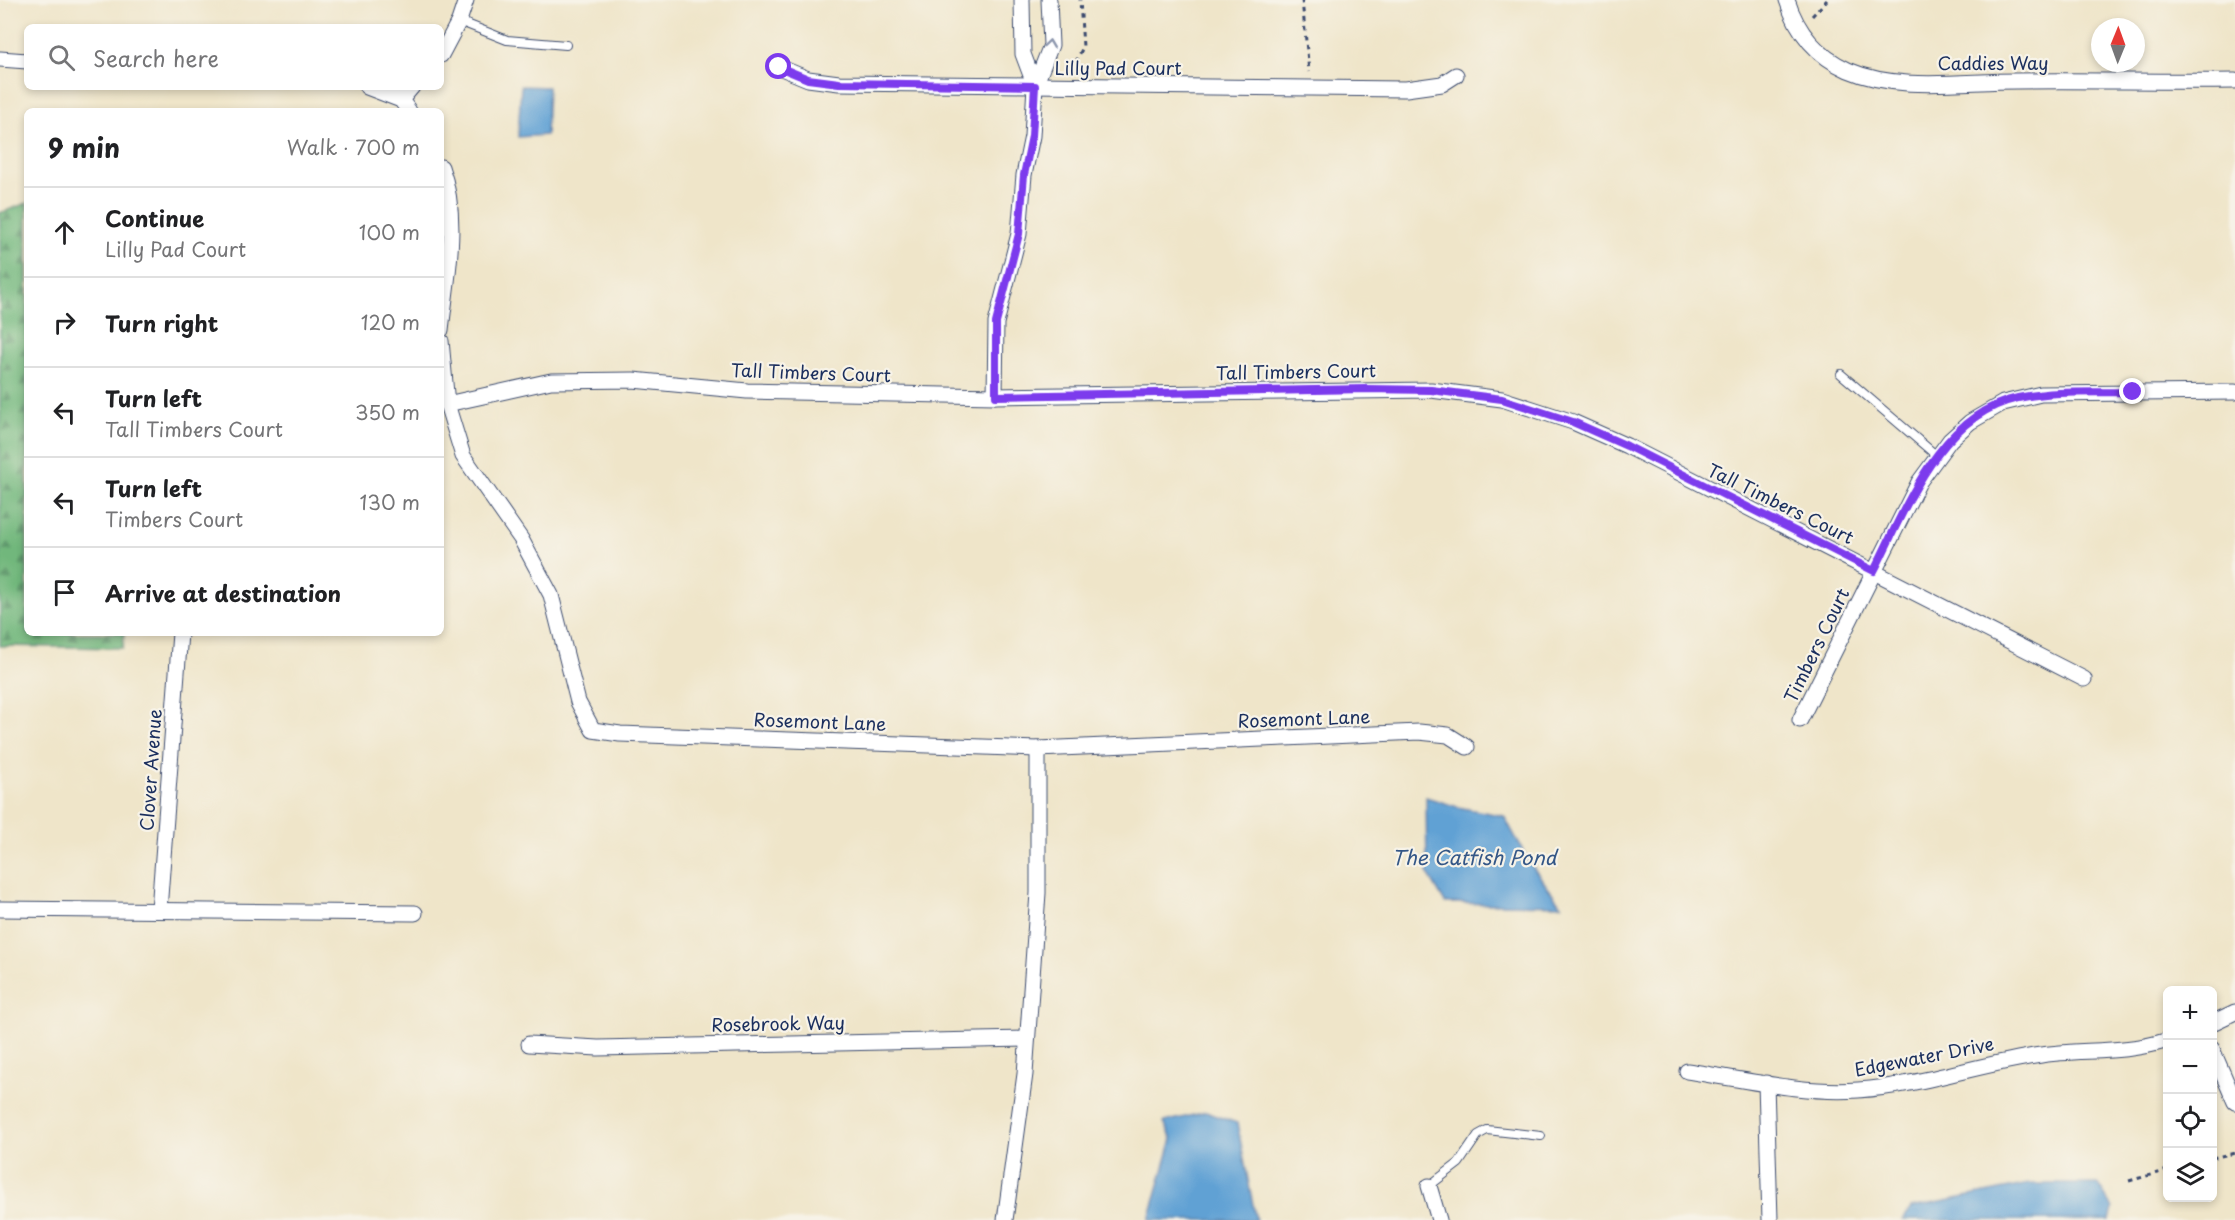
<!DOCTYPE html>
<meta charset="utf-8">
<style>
body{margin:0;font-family:"Playpen Sans",sans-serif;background:#f2f2f2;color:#202124}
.controls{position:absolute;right:18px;bottom:18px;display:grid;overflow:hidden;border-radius:9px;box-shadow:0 3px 9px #0003}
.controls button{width:54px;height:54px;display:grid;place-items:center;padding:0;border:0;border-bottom:2px solid #e0e0e0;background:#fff;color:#202124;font:30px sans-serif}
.compass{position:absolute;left:2091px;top:18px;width:54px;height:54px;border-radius:50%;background:#fff;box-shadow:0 3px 9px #0003;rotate:1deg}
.stop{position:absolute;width:18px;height:18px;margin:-14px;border:4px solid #7c3aed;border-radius:50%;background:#fff}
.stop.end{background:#7c3aed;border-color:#fff;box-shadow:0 2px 6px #0008}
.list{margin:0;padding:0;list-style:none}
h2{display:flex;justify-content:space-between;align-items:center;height:78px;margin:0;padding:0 24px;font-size:26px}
h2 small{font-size:20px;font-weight:400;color:#757577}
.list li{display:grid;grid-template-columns:39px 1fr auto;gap:18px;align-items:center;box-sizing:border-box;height:90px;padding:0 24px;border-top:2px solid #e0e0e0}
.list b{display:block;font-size:22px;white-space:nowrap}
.list p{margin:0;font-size:20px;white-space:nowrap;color:#757577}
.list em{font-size:20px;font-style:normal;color:#757577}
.icon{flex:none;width:33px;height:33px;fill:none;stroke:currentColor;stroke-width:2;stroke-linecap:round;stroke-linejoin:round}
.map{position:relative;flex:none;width:2235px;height:1220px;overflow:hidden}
.search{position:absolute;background:#fff;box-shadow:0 3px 9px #0003;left:24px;top:24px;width:420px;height:66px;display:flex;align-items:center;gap:15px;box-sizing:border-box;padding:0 21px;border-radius:9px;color:#757577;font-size:22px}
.panel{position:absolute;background:#fff;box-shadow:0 3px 9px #0003;left:24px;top:108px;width:420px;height:528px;border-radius:9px}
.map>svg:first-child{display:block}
.forest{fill:url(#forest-firs);stroke:#46736d;stroke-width:1.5}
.water{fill:#61a1d4;stroke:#3e6899;stroke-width:1.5}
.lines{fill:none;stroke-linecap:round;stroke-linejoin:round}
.service-casing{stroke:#3b4a6e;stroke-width:10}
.minor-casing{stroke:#3b4a6e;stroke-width:17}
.path{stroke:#3b4a6e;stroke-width:3;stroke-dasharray:4.5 4.5;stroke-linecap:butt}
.service{stroke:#fff;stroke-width:8}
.minor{stroke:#fff;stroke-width:15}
.oneway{stroke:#8d97ae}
.route{stroke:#7c3aed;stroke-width:8}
.labels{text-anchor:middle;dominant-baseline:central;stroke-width:4.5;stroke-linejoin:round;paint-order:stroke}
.street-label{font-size:18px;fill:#1b2f5e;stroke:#f7f3e8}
.water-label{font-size:20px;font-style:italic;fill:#345787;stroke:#f7f3e8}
</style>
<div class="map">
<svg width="2235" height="1220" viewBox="0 0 2235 1220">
<defs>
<pattern id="forest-firs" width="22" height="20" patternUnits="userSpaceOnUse" patternTransform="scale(1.5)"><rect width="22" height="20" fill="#71b77c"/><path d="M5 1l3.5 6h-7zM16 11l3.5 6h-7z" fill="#5c9569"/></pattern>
</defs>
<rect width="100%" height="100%" fill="#f7f3e8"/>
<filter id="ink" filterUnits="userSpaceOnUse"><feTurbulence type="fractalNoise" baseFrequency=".0167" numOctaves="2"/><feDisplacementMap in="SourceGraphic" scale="12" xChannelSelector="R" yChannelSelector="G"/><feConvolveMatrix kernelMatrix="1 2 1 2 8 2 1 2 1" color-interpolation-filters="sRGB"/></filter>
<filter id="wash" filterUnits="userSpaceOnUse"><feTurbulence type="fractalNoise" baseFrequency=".008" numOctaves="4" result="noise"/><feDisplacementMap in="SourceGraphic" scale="24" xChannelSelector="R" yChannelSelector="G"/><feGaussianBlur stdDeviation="1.35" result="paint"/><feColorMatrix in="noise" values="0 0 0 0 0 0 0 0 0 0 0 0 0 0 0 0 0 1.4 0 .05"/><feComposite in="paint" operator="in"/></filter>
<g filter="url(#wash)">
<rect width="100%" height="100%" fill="#efe5c9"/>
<path class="forest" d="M27,203v430h97l-1,15 -123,-2v-433z"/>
<g class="water">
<path d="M521,86l27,1 -2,48 -28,2z"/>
<path d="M1426,797l32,10 46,9 25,46 32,43 -116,-2 -18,-31z"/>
<path d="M1206,1112l31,11 19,97h-107l23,-81 -8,-17z"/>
<path d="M2029,1184h69l15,25 -3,11h-207l8,-12z"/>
</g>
</g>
<g filter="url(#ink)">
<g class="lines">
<defs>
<g id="service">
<path d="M459,21l48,19 59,5"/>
<path d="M1841,374l96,82"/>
<path d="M1429,1186l30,-23 19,-28 9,-5 54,6"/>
</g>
<g id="minor">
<path d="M1022,0l1,54 12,32"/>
<path d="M1787,0c10,32 30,56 61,70 51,22 114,11 168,11 73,-1 146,1 219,0"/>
<path d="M441,55l18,-34 7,-21"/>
<path d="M0,59l27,2"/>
<path d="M779,67l29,12 31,4 567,6 36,-5 14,-9"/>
<path d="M367,87l34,13 8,11"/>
<path d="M401,100l11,-13"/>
<path d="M441,167c19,52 6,109 0,163"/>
<path d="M441,341l6,63 16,52 58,83 30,56 27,107 15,28 27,4 418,15 381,-17 29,3 19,12"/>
<path d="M995,396l1,-73 23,-89 5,-59 8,-39 3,-50 16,-41 -2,-45"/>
<path d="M447,404l104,-23 82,-1 114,11 248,5 436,-6 71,9 71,23 54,24 457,233"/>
<path d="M1800,720l119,-238 31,-42 20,-18 33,-19 38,-9 194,-2"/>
<path d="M0,909l415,4"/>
<path d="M159,910l21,-277"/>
<path d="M2212,1023l23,-11"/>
<path d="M529,1044l69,4 429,-9"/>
<path d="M2212,1049l23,53"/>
<path d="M1687,1071c55,8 115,23 171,19 62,-4 122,-26 183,-35 43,-6 85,-1 127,-15"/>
<path d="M1766,1083l4,137"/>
<path d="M1429,1186l10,34"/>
<path d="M1005,1220l20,-146 13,-181v-144"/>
</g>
</defs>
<use href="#service" class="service-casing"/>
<use href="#minor" class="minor-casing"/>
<g class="path">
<path d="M1302,0l7,72"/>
<path d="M1812,16l15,-16"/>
<path d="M1072,70l11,-23 -3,-47"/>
<path d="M2212,1158l23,-5"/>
<path d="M2129,1181l39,-11"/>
</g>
<use href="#service" class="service"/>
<use href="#minor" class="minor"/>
</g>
<defs><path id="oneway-chevron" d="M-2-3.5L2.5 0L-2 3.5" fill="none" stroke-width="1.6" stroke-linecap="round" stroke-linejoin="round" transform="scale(1.5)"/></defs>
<use class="oneway" href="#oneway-chevron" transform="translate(1049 44) rotate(-82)"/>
</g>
<g class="lines" filter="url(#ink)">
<path class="route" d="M779,67l29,12 31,4 196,3 -3,50 -8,39 -5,59 -23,89v73l370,-7 65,1 71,9 71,23 54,24 247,125c32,-63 65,-156 144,-173 37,-8 77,-5 115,-6"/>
</g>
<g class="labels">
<g class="street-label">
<text x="1993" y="62">Caddies Way</text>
<text x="1118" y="67">Lilly Pad Court</text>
<text transform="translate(1296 371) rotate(-1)">Tall Timbers Court</text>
<text transform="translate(811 372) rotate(2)">Tall Timbers Court</text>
<text transform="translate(1781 503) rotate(26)">Tall Timbers Court</text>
<text transform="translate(1816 645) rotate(-64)">Timbers Court</text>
<text transform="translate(1304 718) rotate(-2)">Rosemont Lane</text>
<text transform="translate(820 721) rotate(2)">Rosemont Lane</text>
<text transform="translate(150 770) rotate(-86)">Clover Avenue</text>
<text transform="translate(778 1023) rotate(-1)">Rosebrook Way</text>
<text transform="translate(1924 1056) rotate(-11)">Edgewater Drive</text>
</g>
<g class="water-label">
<text x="1474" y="857">The Catfish Pond</text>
</g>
</g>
</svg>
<div class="controls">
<button>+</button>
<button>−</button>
<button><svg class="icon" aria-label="locate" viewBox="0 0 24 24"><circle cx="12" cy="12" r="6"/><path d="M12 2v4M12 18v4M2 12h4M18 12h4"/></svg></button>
<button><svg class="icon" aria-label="layers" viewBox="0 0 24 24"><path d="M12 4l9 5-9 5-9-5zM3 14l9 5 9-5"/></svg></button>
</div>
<svg class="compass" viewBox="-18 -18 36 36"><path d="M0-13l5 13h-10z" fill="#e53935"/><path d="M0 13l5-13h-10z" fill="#757577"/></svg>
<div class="stop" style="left:779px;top:67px"></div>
<div class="stop end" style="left:2133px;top:392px"></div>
<div class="search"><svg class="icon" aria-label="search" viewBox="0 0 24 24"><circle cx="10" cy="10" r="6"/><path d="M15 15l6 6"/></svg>Search here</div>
<section class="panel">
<h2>9 min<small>Walk · 700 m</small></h2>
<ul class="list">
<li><svg class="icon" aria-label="ahead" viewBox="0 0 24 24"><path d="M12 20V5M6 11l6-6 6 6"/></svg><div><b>Continue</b><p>Lilly Pad Court</p></div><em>100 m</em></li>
<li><svg class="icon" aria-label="right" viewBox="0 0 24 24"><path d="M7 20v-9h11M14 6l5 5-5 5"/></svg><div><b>Turn right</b></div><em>120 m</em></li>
<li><svg class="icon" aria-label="left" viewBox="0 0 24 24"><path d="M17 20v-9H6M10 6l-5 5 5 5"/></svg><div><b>Turn left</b><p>Tall Timbers Court</p></div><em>350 m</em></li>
<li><svg class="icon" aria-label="left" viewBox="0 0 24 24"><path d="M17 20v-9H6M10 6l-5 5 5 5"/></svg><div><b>Turn left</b><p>Timbers Court</p></div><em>130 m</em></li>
<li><svg class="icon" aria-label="arrive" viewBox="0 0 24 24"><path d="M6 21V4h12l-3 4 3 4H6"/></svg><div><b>Arrive at destination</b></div></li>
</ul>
</section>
</div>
